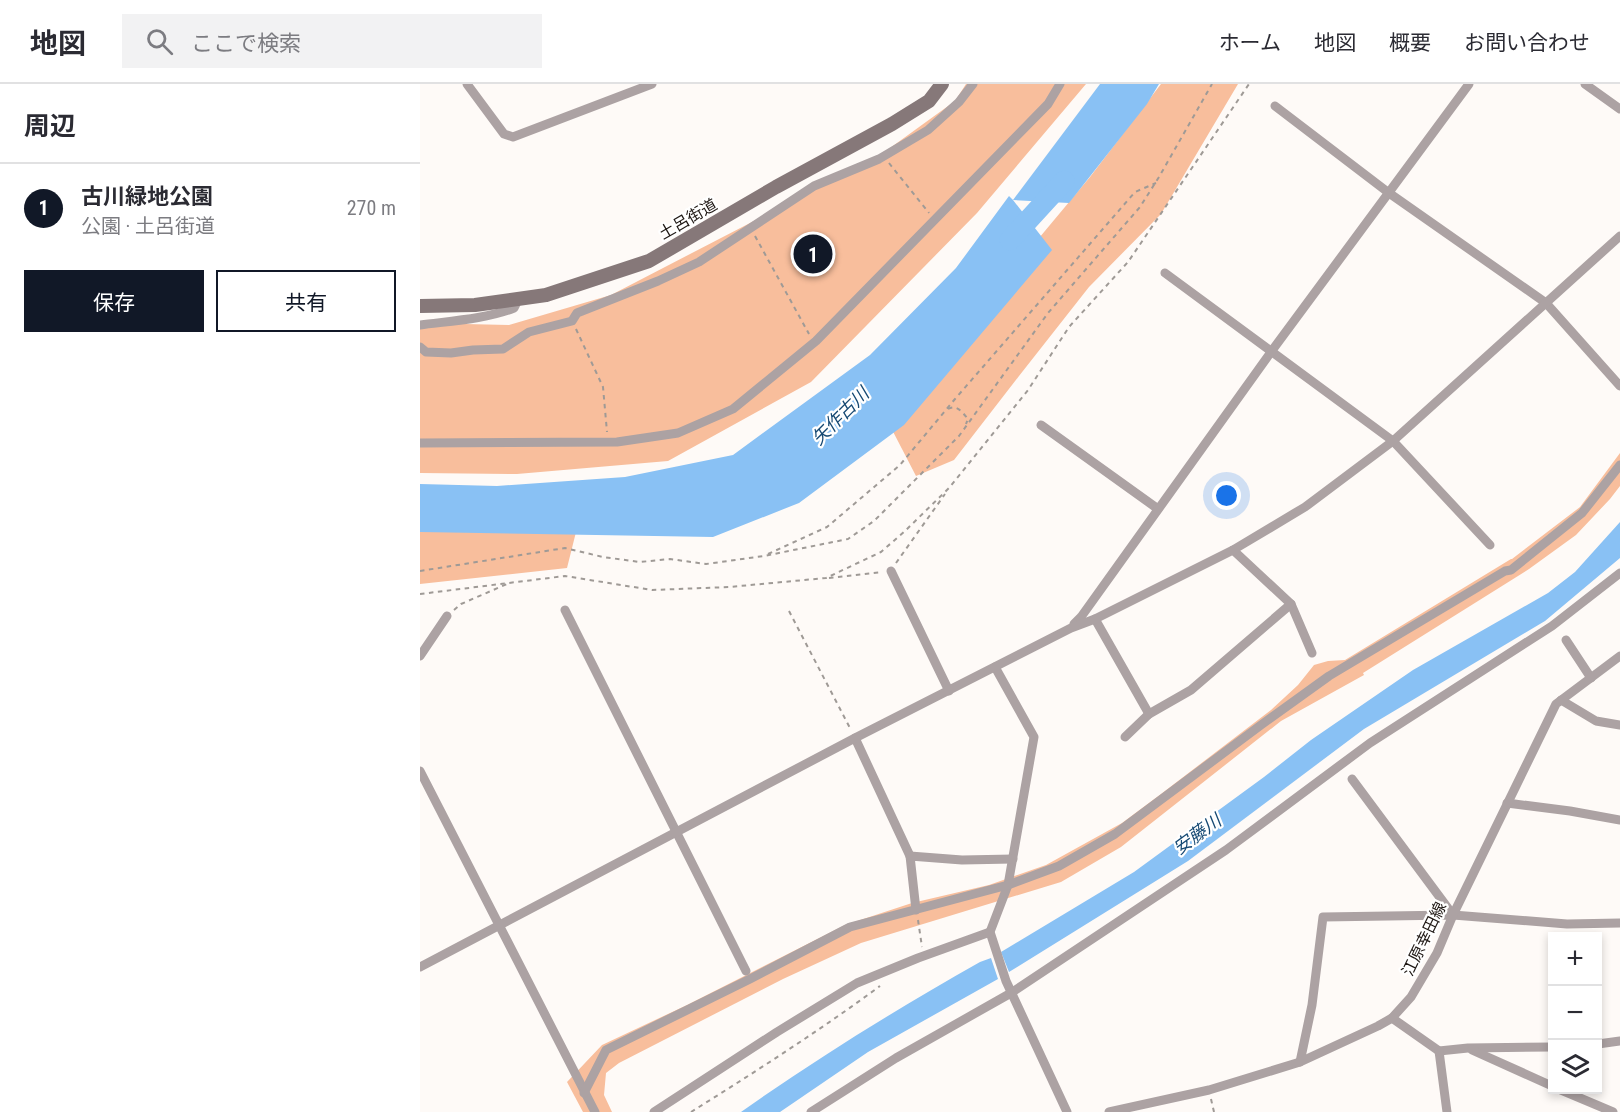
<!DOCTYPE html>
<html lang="ja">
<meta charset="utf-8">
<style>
body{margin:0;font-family:"Roboto Condensed","Noto Sans JP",sans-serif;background:#f2f2f3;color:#2b2b33}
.controls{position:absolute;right:18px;bottom:18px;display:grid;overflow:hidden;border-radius:0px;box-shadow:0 3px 9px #0003}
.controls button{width:54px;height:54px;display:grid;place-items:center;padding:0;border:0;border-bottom:2px solid #e1e1e2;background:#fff;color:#2b2b33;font:30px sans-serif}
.you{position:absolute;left:807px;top:412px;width:21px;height:21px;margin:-15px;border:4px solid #fff;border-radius:50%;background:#1a73e8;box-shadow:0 0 0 9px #1a73e833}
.badge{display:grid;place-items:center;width:39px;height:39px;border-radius:50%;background:#111827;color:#fff;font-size:20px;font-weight:700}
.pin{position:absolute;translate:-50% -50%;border:3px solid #fff;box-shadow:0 2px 6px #0006}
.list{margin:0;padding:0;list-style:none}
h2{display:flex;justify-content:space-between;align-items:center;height:78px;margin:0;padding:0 24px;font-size:26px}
h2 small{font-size:20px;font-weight:400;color:#7c7c81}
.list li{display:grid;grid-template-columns:39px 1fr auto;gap:18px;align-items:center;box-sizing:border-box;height:90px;padding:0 24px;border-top:2px solid #e1e1e2}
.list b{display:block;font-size:22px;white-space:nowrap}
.list p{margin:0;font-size:20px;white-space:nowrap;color:#7c7c81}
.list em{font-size:20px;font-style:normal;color:#7c7c81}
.actions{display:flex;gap:12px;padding:18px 24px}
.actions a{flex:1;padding:14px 0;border:2px solid #111827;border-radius:0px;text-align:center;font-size:21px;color:#111827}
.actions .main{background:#111827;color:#fff}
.icon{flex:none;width:33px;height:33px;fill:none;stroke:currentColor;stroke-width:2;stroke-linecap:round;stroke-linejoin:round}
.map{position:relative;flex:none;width:1200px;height:1028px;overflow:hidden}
header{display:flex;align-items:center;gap:36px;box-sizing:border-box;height:84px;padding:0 30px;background:#fff;border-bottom:2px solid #e1e1e2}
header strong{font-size:28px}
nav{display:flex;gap:33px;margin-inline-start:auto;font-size:21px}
.search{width:420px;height:54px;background:#f2f2f3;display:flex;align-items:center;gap:15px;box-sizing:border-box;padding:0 21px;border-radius:0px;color:#7c7c81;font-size:22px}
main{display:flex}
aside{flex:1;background:#fff}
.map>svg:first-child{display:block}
.green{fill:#f8be9c}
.water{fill:#89c1f4}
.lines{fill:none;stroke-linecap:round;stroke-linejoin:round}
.river{stroke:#89c1f4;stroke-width:21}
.path{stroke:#9f9a96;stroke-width:2;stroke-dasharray:4.5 4.5;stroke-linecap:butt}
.street{stroke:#aca2a3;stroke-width:9}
.secondary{stroke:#867879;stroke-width:14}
.labels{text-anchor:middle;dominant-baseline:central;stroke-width:4.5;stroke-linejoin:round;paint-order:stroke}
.street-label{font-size:16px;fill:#1e1713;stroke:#fff}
.water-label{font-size:18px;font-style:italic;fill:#164973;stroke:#fff}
</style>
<header>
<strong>地図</strong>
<div class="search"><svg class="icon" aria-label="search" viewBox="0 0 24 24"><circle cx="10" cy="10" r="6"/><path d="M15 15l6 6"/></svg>ここで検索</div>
<nav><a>ホーム</a><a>地図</a><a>概要</a><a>お問い合わせ</a></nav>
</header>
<main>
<aside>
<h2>周辺<small></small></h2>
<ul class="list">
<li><span class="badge">1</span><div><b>古川緑地公園</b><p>公園 · 土呂街道</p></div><em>270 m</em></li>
</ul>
<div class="actions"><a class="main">保存</a><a>共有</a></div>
</aside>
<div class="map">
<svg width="1200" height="1028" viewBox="0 0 1200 1028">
<rect width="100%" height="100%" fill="#fefaf7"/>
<g class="green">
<path d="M546,0h120l-109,129 -166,169 -143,79 -151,13 -97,-1v-150l89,2 102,-30 268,-139 76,-55z"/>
<path d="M741,0h77l-77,130 -72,73 -70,89 -65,84 -38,16 -29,-56 203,-243z"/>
<path d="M1200,369v33l-10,13 -34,36 -47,34 -166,104 1,2 -83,46 -160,126 -60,35 -200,61 -78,36 -164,84 -13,10 -2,22 8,17h-29l-16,-30 35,-37 85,-40 158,-80 67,-22 77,-18 57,-20 76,-42 39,-29 110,-84 27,-25 16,-20 14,-4 17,-1 166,-101h1l68,-52z"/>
<path d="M0,434l156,14 -9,36 -147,16z"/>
</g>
<g class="water">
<path d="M680,0h59l-12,20 -78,99 -56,-3 39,50 -148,175 -105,78 -86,34 -293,-5v-48l77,2 128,-9 108,-22 137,-100 86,-87 53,-72 4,4z"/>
<path d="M1200,438v36l-75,63 -181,108 -176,132 -179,111 -8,-20 133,-80 130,-95 47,-37 102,-70 135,-77 27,-21z"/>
<path d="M571,874l7,21 -130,73 -88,60h-39c78,-55 156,-103 239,-150z"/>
</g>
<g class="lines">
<path class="river" d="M590,156l54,-59"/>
<g class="path">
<path d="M469,79l40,50"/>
<path d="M335,152l54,98"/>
<path d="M156,245l27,58 4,45"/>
<path d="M528,325c9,-5 14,3 20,10l-2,5"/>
<path d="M348,470l59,-27 73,-62 55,-66 180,-207 21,-9"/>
<path d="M476,479l49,-69"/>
<path d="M0,487l145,-23 38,9 37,5 30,-3 36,5 58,-8 84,-17 26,-18 85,-85 89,-123 92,-106 19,-30 53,-93"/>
<path d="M409,494l53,-6"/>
<path d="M0,510l145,-18 87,14 77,-3 97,-9 55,-26 24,-21 44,-43 79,-98 41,-63 59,-65 121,-178"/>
<path d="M34,526l7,-6 46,-20"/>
<path d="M369,527l62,119"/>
<path d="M498,836l4,27"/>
<path d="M791,1015l3,13"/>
<path d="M271,1028c64,-40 128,-81 189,-126"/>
</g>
<g class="street">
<path d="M47,0l37,50 9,3 139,-53"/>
<path d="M1165,0l35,25"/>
<path d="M855,22l114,87 157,110 74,83"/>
<path d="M745,189l228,168 97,104"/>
<path d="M0,241c30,-4 66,-6 94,-17l2,-4v-4"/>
<path d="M0,263l6,5 25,1 22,-3 30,-1 26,-17 43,-11 5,-8 81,-32 41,-19 115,-76 65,-27 49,-29 31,-28 14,-18"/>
<path d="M621,341l117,84"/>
<path d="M0,359l197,-1 61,-9 55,-24 83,-68 232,-237 12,-20"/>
<path d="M813,466l58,54 21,49"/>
<path d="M471,487l58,120"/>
<path d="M145,526l181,361"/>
<path d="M675,535l54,95"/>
<path d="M654,540l7,-7 190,-265 198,-268"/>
<path d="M1146,556l25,38"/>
<path d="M0,572l27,-40"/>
<path d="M575,583l39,70 -26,148 -18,47 16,49 61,131"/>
<path d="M1141,616l35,21 24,4"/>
<path d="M705,653l24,-23 42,-24 100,-86"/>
<path d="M435,654l55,118"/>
<path d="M0,687l175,341"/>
<path d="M932,695l101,136"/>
<path d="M1087,719l63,8 50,9"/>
<path d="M496,826l-6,-54 52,4 51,-1"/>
<path d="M0,883l435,-229 216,-110 24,-9 138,-69 72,-43 88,-66 227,-205"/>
<path d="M972,934l47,33 29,-3 84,-1"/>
<path d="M1178,960l22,-3"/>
<path d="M1052,966l80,36"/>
<path d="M1019,967l8,61"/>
<path d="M880,978l12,-57 11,-88 130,-2 114,9 53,-1"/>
<path d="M1141,1006l52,22"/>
<path d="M164,1009l22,-43 144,-71 100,-52 158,-42 51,-19 56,-32 146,-109 68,-49 176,-105 6,-1 71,-57 38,-48"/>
<path d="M234,1028l123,-80 80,-49 61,-25 72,-26"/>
<path d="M391,1028l85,-54 115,-65 215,-143 144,-107 182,-117 68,-53"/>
<path d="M689,1028l100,-22 91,-28 78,-36 14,-8 19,-21 26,-44 16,-38 103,-211 64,-48"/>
</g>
<path class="secondary" d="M0,222l55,-1 71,-10 103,-34 127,-74 116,-63 37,-23 13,-17"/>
</g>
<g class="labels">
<g class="street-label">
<text transform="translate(268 135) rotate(-30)">土呂街道</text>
<text transform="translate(1004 855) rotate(-64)">江原幸田線</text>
</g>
<g class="water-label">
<text transform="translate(420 332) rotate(-45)">矢作古川</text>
<text transform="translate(777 750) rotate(-36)">安藤川</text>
</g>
</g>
</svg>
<div class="controls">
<button>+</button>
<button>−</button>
<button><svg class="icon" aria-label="layers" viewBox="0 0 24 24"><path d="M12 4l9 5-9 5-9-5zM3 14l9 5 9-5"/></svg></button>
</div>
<div class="you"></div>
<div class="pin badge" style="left:393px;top:170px">1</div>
</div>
</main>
